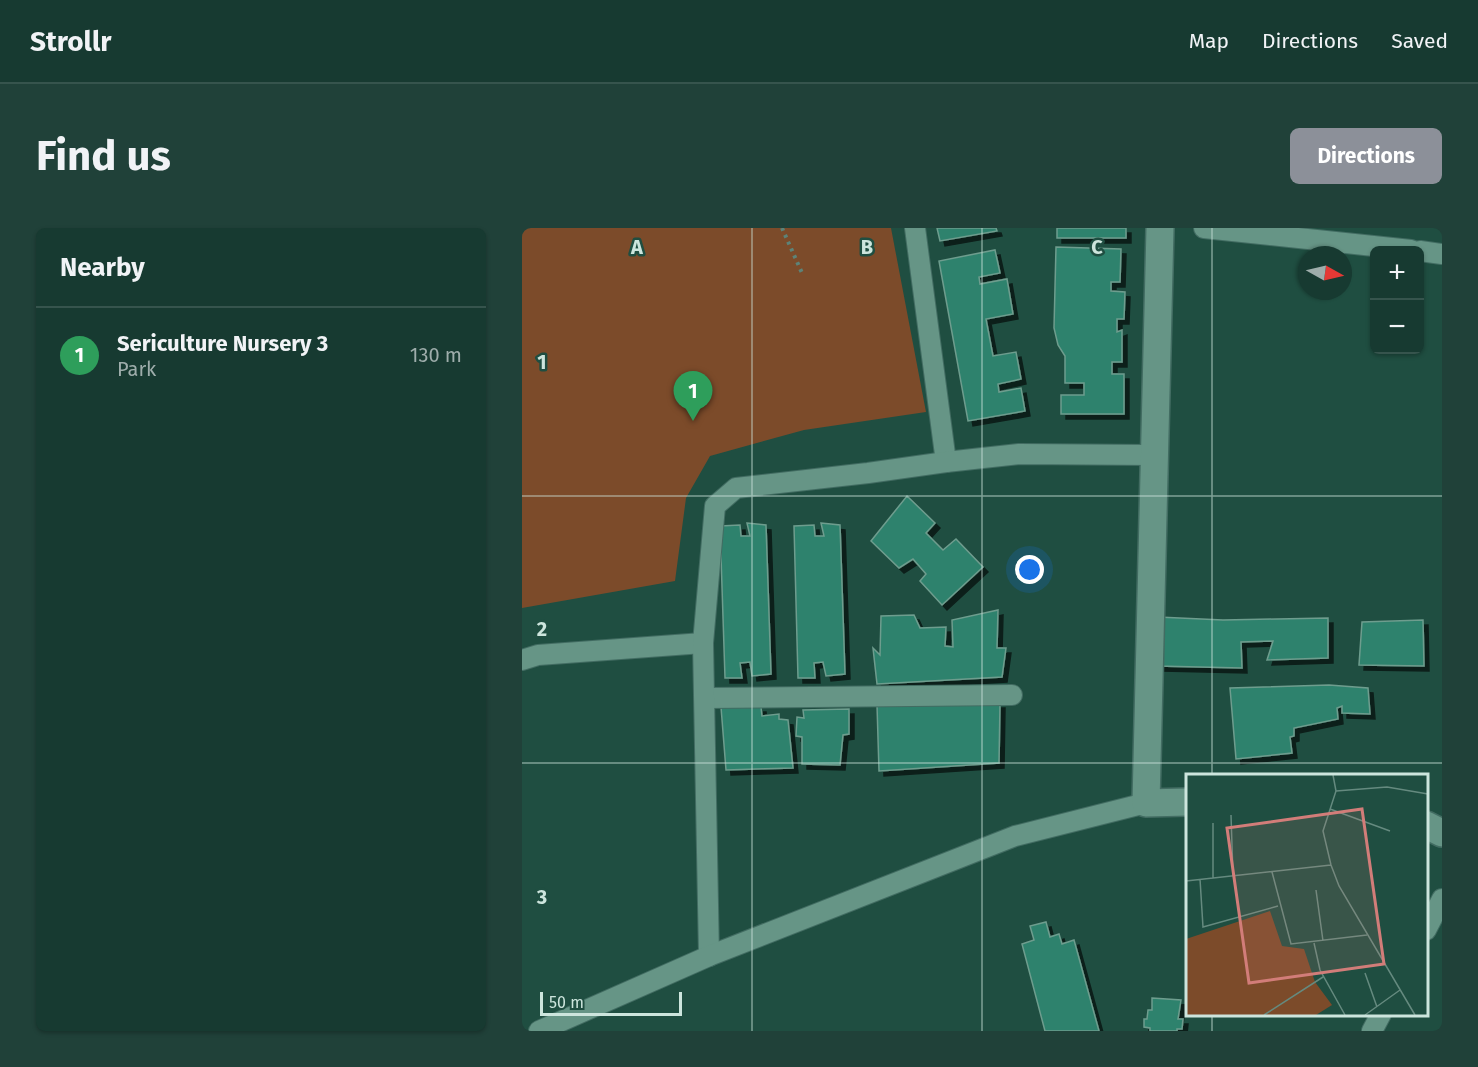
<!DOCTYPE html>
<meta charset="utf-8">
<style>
body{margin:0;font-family:"Fira Sans",sans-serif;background:#204139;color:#f1f3f6}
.controls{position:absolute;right:18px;top:18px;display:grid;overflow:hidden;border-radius:9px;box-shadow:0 2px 4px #0004}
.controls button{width:54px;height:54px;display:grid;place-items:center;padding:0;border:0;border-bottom:2px solid #36544d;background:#173a31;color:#f1f3f6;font:30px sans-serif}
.compass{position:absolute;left:776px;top:18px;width:54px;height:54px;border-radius:50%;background:#173a31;box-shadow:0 2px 4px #0004;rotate:98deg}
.scale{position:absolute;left:18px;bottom:15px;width:142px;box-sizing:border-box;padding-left:6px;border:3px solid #cde5dd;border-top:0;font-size:16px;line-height:21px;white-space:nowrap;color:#cde5dd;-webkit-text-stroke:4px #1f4e41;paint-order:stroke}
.you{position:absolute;left:508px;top:342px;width:21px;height:21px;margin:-15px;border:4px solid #fff;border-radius:50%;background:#1a73e8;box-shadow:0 0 0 9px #1a73e833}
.badge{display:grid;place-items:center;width:39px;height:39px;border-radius:50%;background:#8c9099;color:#fff;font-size:20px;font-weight:700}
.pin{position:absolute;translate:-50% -50px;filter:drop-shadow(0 2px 3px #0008)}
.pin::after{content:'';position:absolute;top:32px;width:21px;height:18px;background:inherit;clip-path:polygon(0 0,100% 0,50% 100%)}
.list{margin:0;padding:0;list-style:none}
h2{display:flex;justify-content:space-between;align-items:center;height:78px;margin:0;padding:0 24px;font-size:26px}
h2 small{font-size:20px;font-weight:400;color:#9eadab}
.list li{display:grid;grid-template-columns:39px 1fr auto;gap:18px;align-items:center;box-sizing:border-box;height:96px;padding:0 24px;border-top:2px solid #36544d}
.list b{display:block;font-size:22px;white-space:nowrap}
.list p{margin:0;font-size:20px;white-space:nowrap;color:#9eadab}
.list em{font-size:20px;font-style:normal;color:#9eadab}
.map{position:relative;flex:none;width:920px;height:803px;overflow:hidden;border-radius:9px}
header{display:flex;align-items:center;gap:36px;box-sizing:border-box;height:84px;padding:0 30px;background:#173a31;border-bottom:2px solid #36544d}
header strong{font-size:28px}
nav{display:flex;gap:33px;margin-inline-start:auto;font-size:21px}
.intro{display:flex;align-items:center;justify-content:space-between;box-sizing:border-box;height:144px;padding:0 36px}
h1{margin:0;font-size:42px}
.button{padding:15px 27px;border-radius:9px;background:#8c9099;color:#fff;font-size:21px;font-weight:700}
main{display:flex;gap:36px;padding:0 36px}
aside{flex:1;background:#173a31;border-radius:9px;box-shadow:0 2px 4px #0004}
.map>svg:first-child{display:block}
.green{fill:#7c4b2a}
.building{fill:#2e826d;stroke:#6e9d8e;stroke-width:1.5;filter:url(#shadow)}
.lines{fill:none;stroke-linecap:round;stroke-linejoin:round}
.street-casing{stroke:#426c62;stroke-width:22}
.secondary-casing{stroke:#426c62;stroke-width:30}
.path{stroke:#5d8378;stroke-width:4;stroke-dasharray:3 4.5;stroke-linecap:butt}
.street{stroke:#669586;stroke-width:20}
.secondary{stroke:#669586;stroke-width:27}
.grid{fill:none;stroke:#cde5dd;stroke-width:1.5;stroke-opacity:0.55}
.inset-road{fill:none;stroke:#658a7f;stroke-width:1.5}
.view{fill:#d27d79;fill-opacity:0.15;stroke:#d27d79;stroke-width:3}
.inset-edge{fill:none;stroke:#cde5dd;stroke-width:3}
.grid-label{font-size:20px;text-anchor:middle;font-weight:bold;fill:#cde5dd;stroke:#1f4e41;stroke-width:5;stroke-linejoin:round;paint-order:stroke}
</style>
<header>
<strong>Strollr</strong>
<nav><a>Map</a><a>Directions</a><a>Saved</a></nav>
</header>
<div class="intro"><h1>Find us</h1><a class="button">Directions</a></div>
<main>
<aside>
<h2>Nearby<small></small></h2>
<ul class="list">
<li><span class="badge" style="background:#2e9e5b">1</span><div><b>Sericulture Nursery 3</b><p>Park</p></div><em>130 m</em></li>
</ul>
</aside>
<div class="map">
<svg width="920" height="803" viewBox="0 0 920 803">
<defs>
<filter id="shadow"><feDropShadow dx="5" dy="5" stdDeviation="0" flood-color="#0009"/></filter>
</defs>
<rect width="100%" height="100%" fill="#1f4e41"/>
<path class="green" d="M0,0h369l35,184 -122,18 -94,26 -24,42 -11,83 -153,27z"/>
<g class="building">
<path d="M415,0h59l1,3 -57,10z"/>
<rect x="535" y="0" width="69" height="10"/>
<path d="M534,19l65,2 -1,33h-9v9l14,1 -1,27h-7v13l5,-2v32h-10v12h12v40h-63v-19h23v-12h-19v-27l-7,-11 -4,-17z"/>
<path d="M473,22l5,23 -21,4 1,7 27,-5 6,35 -27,5 7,37 23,-4 5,27 -23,5 1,8 22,-4 4,23 -57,10 -29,-160z"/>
<path d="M385,268l28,27 -9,10 17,17 13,-11 27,28 -41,38 -22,-24 6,-7 -13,-15 -14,9 -28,-27z"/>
<path d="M225,295l19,2 5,149 -19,2 -2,-14 -10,1 2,15h-17l-5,-152 20,-1 1,11h9z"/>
<path d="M299,295l19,2 5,149 -19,2 -3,-14 -9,1 1,15h-17l-4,-152 20,-1 1,11h9z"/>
<path d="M476,382l-1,38h9l-4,29 -125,7 -4,-36 7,7 1,-39 33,-1 6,13 26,-1 -1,19 8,1 -1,-27z"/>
<path d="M636,389l65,3 105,-2v40l-61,2 6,-19 -32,1 1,26 -85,-2z"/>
<path d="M901,392l1,46 -65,-1 3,-43z"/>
<path d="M807,457l39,3 2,26 -28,-1v-7l-5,2 1,11 -44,9v8l-4,1 2,16 -56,6 -6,-71z"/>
<path d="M478,475l-1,60 -120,8 -2,-66z"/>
<path d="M199,479h40l1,9 17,-2v5l9,1 5,48 -67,2z"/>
<path d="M327,481v25l-6,1 -3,30 -38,-1v-27l-6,-1 1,-19 7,1 -1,-8z"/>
<path d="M524,694l4,15 9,-3 3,10 12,-4 25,91h-54l-23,-87 12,-4 -4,-14z"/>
<path d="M630,770l29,2 -3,19h5l-1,10h-5v2h-27v-3l-6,-1v-8h3l1,-9h4z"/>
</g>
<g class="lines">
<defs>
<g id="street">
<path d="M393,0l31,234"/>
<path d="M682,0l207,22"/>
<path d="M898,23l22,3"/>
<path d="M0,432l16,-5 165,-12"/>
<path d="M183,470l307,-3"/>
<path d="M904,702l16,-31"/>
<path d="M187,728l-6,-313 12,-137 21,-18 132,-15 78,-11 73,-8 134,1"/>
<path d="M17,803l170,-75 306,-120 131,-33"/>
<path d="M850,803l9,-17"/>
</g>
<g id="secondary">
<path d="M638,0l-14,575 41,-1"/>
<path d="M904,597l16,8"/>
</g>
</defs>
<use href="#street" class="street-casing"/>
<use href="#secondary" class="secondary-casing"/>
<path class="path" d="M260,0l20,45"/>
<use href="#street" class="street"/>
<use href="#secondary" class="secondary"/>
</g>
<path class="grid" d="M230,0v803M460,0v803M690,0v548M0,268h920M0,535h920M690,786v17"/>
<g transform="translate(664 546)">
<rect width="242" height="242" fill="#1f4e41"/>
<path d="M84,137l12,35 22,3 11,33 17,23 -16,10h-130v-76z" fill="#7c4b2a"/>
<path class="inset-road" d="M147,1l3,16 -13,40 8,34 8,21 76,129M150,17l51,-4 41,7M144,35l60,22M45,41l2,61M27,49v55M86,98l19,72 76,-9M14,105l3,48 75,-21M0,107l145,-16M130,116l7,51M128,169l6,27 25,45M179,199l12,34M78,241l59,-38M179,241l35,-25"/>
<path class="view" d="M176,35l22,155 -135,19 -22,-155z"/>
<rect width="242" height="242" class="inset-edge"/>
</g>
<g class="grid-label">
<text x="115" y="26">A</text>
<text x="345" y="26">B</text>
<text x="575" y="26">C</text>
<text x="20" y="141">1</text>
<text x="20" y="408">2</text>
<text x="20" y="676">3</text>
</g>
</svg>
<div class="controls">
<button>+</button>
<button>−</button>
</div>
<svg class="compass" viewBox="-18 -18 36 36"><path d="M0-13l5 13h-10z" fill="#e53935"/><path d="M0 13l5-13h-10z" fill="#9eadab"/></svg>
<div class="scale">50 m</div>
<div class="you"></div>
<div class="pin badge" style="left:171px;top:193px;background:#2e9e5b">1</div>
</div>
</main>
